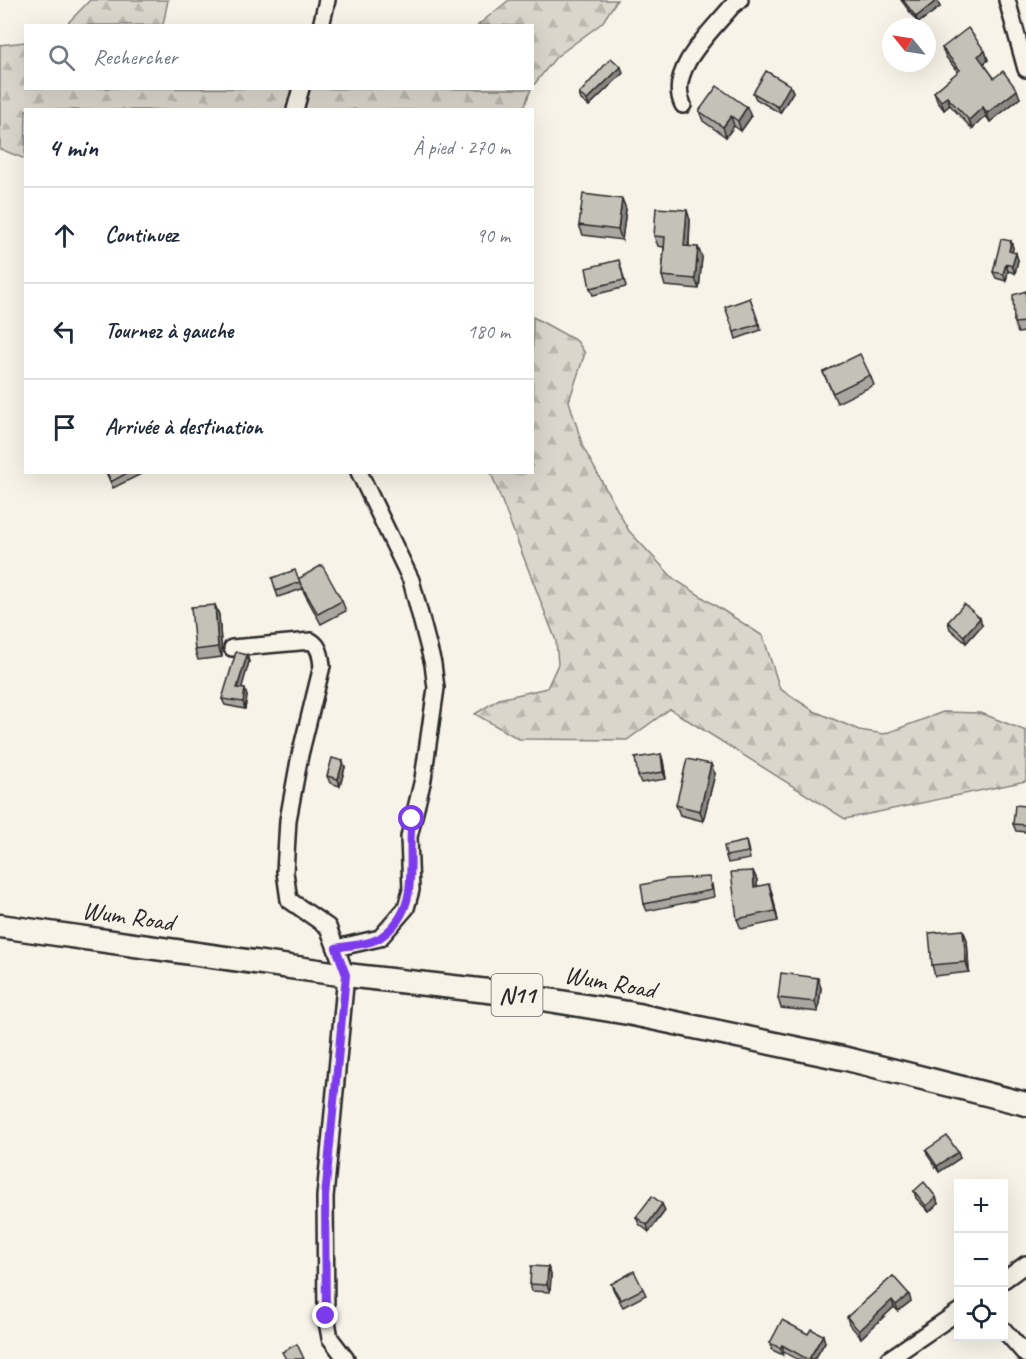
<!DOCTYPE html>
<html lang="fr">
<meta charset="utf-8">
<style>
body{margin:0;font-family:Caveat,sans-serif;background:#f6f6f7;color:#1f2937}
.controls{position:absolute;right:18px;bottom:18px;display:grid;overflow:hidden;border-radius:0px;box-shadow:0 6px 24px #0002}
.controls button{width:54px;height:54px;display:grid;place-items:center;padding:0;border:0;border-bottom:2px solid #e0e1e3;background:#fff;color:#1f2937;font:30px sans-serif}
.compass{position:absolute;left:882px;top:18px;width:54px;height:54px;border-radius:50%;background:#fff;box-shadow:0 6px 24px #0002;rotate:300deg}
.stop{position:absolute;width:18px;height:18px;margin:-14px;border:4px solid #7c3aed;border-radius:50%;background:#fff}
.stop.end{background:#7c3aed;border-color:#fff;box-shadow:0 2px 6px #0008}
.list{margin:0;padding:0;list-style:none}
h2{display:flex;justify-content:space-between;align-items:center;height:78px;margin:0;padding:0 24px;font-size:26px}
h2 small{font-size:20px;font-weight:400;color:#747a83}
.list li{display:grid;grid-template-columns:39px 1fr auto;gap:18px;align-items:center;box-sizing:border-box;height:96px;padding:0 24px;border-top:2px solid #e0e1e3}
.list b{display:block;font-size:22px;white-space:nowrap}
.list em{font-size:20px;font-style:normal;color:#747a83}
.icon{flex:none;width:33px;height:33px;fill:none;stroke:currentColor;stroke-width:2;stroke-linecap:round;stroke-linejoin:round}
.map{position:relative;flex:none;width:1026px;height:1359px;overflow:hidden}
.search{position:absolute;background:#fff;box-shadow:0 6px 24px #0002;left:24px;top:24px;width:510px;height:66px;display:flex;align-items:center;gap:15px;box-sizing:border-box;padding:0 21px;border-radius:0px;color:#747a83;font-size:22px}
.panel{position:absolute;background:#fff;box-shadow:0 6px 24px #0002;left:24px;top:108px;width:510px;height:366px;border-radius:0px}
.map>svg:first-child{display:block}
.forest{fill:url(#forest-firs);stroke:#82807c;stroke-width:1.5}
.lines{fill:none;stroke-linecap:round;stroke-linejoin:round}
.minor-casing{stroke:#2b2b2b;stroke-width:20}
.highway-casing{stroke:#2b2b2b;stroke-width:27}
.minor{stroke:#f7f3e8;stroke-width:15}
.highway{stroke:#f7f3e8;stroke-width:22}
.wall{fill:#a9a69f;stroke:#2b2b2b;stroke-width:1.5}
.shaded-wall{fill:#898782;stroke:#2b2b2b;stroke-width:1.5}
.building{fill:#c4c1b9;stroke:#2b2b2b;stroke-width:1.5}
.route{stroke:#7c3aed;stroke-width:8}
.labels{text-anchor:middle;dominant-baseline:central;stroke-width:4.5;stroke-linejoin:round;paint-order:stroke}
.shield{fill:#f7f3e8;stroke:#686764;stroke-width:1.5}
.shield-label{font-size:24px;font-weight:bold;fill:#2b2b2b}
.street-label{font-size:26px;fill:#2b2b2b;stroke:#f7f3e8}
</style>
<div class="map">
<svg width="1026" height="1359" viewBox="0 0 1026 1359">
<defs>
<pattern id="forest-firs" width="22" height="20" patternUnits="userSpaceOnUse" patternTransform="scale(1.5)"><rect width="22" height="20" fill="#dad6cc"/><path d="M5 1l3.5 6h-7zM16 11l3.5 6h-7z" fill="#bbb8af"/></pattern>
</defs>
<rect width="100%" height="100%" fill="#f7f3e8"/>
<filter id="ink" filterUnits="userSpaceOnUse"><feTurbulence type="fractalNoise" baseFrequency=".0167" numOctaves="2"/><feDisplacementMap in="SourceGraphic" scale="12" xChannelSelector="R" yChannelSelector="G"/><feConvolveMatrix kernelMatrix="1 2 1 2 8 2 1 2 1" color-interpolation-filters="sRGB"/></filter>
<g filter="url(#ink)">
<g class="forest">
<path d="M90,0h78l-5,25h-97z"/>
<path d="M509,0h108l-15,23 -46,34 -23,29 -1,-60 -54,-1z"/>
<path d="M25,42l1,46 505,1 -8,21h-497l-1,49 -25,-10v-104z"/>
<path d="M533,317l44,24 8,12 -16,48 14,46 46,84 45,48 89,57 17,53 34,22 45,19 25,4 59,-22 38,1 45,18v50l-181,38 -175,-110 -43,31 -108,-1 -44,-25 24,-15 48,-11 11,-24 -2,-23 -65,-168 41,-1z"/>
</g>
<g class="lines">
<defs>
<g id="minor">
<path d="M1007,0l19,69"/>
<path d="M321,26l6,-26"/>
<path d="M683,105c-17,-34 29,-74 49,-99l8,-6"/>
<path d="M295,110l6,-22"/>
<path d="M232,648l79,-7c9,5 10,16 11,25l-22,89 -12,65 -3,52 4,28 39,27 18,48 -21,222 1,119 4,22 16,21"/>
<path d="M336,948l44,-10 26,-30 5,-18 -2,-53 14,-58 13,-91 -3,-24 -22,-84 -52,-108"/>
<path d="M1004,1280l22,-16"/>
<path d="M1004,1330l22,25"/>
<path d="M889,1359l69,-47"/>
</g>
<path id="highway" d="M0,926l346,49 160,18 122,20 219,46 179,45"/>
</defs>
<use href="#minor" class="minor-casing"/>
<use href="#highway" class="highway-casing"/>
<use href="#minor" class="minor"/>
<use href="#highway" class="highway"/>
</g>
<g class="wall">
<path d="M901,0h36l3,7 -22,16z"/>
<path d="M942,48l43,3 3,9 -4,4 10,14 26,20 -30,24 -4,-6 -14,13 -22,-24 -6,5 -7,-9 -3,-9 24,-20 -12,-15z"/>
<path d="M623,73l-34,33 -8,-6 -2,-6z"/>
<path d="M790,85l3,7 -13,21 -24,-14 -3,-6z"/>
<path d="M699,111l52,6 -10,14 -7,-5 -8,11 -23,-16z"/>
<path d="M622,199l4,10 -4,31 -39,-5 -4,-10z"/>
<path d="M690,220l-1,26 13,11 -3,32 -34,-3 -3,-10 2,-29 -6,-1 -4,-10z"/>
<path d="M1011,241l2,7 -1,4 6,8 -3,13 -7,-2 -2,10 -10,-3 -3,-6z"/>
<path d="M621,267l5,20 -33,8 -3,-7z"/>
<path d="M1026,291v41l-8,1 -4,-10z"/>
<path d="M750,298l11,32 -25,9 -2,-7z"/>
<path d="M823,372l47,3 4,10 -37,18z"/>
<path d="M106,472h35v2l-28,14z"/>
<path d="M298,579l44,22 4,10 -25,13 -19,-35 -24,8 -2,-6z"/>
<path d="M215,605l4,10 3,42 -24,3 -3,-10z"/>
<path d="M948,622l34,3 -16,18 -16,-14z"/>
<path d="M247,655l2,7 -8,26 6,8 -2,13 -20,-4 -3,-6z"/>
<path d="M661,754l2,7 3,18 -25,4 -3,-7z"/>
<path d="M345,767l-5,19 -10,-3 -3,-7z"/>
<path d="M715,774l-12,47 -23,-6 -4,-10z"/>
<path d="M1026,806v26l-10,-1 -3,-7z"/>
<path d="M746,841l2,7 2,11 -22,4 -2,-7z"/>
<path d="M753,871l4,9v6l15,7 6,28 -37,8 -4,-10z"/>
<path d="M712,884l2,13 -67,14 -3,-7z"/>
<path d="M963,930l4,10 2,32 -34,4 -3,-11z"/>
<path d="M821,988l-3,24 -37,-4 -3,-10z"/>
<path d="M926,1150l34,8 -21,14 -11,-16z"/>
<path d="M914,1191l22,6 2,7 -9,8 -13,-14z"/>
<path d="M662,1204l3,7 -16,21 -10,-8 -3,-7z"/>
<path d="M548,1267l3,7 -1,18 -18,-1 -2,-7z"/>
<path d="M893,1276l18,25 -13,10 -4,-4 -33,31 -12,-14 -2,-7z"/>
<path d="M611,1284l32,5 3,6 -23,12 -9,-16z"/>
<path d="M808,1334l17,8 -10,17h-18l-13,-7 -1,3 -11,-5 -2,-7z"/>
</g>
<g class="shaded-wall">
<path d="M937,0l3,7 -22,16 -2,-6z"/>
<path d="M985,51l3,9 -7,5 -3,-9z"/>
<path d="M621,67l2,6 -34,33 -2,-6z"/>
<path d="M790,85l3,7 -13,21 -2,-6z"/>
<path d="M1017,90l3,8 -30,24 -3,-9z"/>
<path d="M947,97l3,8 -6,5 -3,-9z"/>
<path d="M747,107l4,10 -10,14 -3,-10z"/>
<path d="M983,107l3,9 -14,13 -3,-9z"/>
<path d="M731,116l3,10 -8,11 -3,-10z"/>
<path d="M622,199l4,10 -4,31 -4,-10z"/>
<path d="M687,210l3,10 -2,36 -4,-10z"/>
<path d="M1011,241l2,7 -2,10 -2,-7z"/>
<path d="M698,247l4,10 -3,32 -4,-10z"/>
<path d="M1016,253l2,7 -3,13 -3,-7z"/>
<path d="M1006,264l2,7 -2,10 -3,-7z"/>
<path d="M215,605l4,10 3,42 -4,-10z"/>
<path d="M980,618l2,7 -16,18 -2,-7z"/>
<path d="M247,655l2,7 -9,32 -3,-6z"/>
<path d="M245,689l2,7 -2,13 -2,-7z"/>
<path d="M661,754l2,7 3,18 -3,-7z"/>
<path d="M343,761l2,6 -5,19 -2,-7z"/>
<path d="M711,764l4,10 -12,47 -3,-10z"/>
<path d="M753,871l4,9 1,16 -4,-9z"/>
<path d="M769,884l3,9 6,28 -3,-10z"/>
<path d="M963,930l4,10 2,32 -3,-10z"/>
<path d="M818,978l3,10 -3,24 -3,-10z"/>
<path d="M958,1152l2,6 -21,14 -2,-6z"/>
<path d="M936,1197l2,7 -9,8 -3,-6z"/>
<path d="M662,1204l3,7 -16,21 -2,-7z"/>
<path d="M548,1267l3,7 -1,18 -3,-7z"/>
<path d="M909,1294l2,7 -13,10 -2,-6z"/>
<path d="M892,1300l2,7 -33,31 -2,-7z"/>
<path d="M823,1335l2,7 -10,17h-6z"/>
<path d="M782,1345l2,7 -1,3 -3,-7z"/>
</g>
<g class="building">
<path d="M903,0h34l-21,17z"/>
<path d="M968,28l17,23 -7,5 16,22 9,-7 14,19 -30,23 -4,-6 -14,13 -22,-23 -6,4 -7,-9 26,-22 -18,-22z"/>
<path d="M611,58l10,9 -34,33 -8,-6z"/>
<path d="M766,71l24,14 -12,22 -25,-14z"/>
<path d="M717,86l30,21 -9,14 -7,-5 -8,11 -24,-16z"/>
<path d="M583,194l39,5 -4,31 -39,-5z"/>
<path d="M656,208l31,2 -3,36 14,1 -3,32 -33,-3 3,-39 -11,-1z"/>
<path d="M1001,239l10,2 -2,10 7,2 -4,13 -6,-2 -3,10 -10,-2z"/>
<path d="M619,260l5,20 -34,8 -4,-20z"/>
<path d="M1026,291v31l-12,1 -1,-28z"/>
<path d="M750,298l9,26 -25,8 -9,-25z"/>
<path d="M860,354l10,21 -37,18 -10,-21z"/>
<path d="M107,472h22l-18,10z"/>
<path d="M322,565l20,36 -24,13 -20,-35z"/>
<path d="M295,570l5,12 -24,9 -4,-13z"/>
<path d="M964,604l16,14 -16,18 -16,-14z"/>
<path d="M215,605l3,42 -23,3 -4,-43z"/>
<path d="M236,652l11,3 -10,33 8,1 -2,13 -21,-3z"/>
<path d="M661,754l2,18 -25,4 -3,-18z"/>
<path d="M332,758l11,3 -5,18 -11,-3z"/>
<path d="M687,759l24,5 -11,47 -24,-6z"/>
<path d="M1015,805l11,1v19l-13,-1z"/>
<path d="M746,841l2,11 -22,4 -2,-10z"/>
<path d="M753,871l1,16 15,-3 6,27 -38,8 -6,-47z"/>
<path d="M709,877l3,13 -68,14 -3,-19 27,-6z"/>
<path d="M963,930l3,32 -34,3 -3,-32z"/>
<path d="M781,973l37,5 -3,24 -37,-4z"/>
<path d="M947,1136l11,16 -21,14 -11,-16z"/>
<path d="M924,1182l12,15 -10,9 -12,-15z"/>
<path d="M652,1196l10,8 -15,21 -11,-8z"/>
<path d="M531,1266l17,1 -1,18 -17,-1z"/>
<path d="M634,1271l9,18 -22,11 -10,-16z"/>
<path d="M893,1276l16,18 -13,11 -4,-5 -33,31 -12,-14z"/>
<path d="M782,1320l26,14 3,-5 12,6 -14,24h-2l-25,-14 -2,3 -10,-5z"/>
<path d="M297,1344l7,15h-18l-4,-7z"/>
</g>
</g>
<g class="lines" filter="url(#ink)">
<path class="route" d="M326,1316l-1,-119 21,-222 -10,-27c13,-3 34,-3 45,-11 42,-30 25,-75 31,-118"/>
</g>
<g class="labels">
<rect class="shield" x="491.5" y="974" width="51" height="42" rx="4.5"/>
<g class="shield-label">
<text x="517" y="995">N11</text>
</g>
<g class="street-label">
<text transform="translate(128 916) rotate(8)">Wum Road</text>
<text transform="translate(610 982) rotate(10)">Wum Road</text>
</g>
</g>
</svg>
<div class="controls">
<button>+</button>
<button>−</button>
<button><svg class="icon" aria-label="locate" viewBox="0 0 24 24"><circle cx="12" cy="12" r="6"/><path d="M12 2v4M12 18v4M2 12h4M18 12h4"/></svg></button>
</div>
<svg class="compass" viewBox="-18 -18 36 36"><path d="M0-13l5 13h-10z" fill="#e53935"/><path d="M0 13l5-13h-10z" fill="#747a83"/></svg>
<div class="stop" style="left:412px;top:819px"></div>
<div class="stop end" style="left:326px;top:1316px"></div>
<div class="search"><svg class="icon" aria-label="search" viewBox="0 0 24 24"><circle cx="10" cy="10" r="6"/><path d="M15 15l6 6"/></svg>Rechercher</div>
<section class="panel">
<h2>4 min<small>À pied · 270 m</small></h2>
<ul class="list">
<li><svg class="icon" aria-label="ahead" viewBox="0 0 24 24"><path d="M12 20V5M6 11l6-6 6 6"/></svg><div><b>Continuez</b></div><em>90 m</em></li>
<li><svg class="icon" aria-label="left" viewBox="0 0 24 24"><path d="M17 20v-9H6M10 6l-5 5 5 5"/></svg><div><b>Tournez à gauche</b></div><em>180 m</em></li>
<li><svg class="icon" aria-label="arrive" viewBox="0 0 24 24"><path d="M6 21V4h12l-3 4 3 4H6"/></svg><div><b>Arrivée à destination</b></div></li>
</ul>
</section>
</div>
